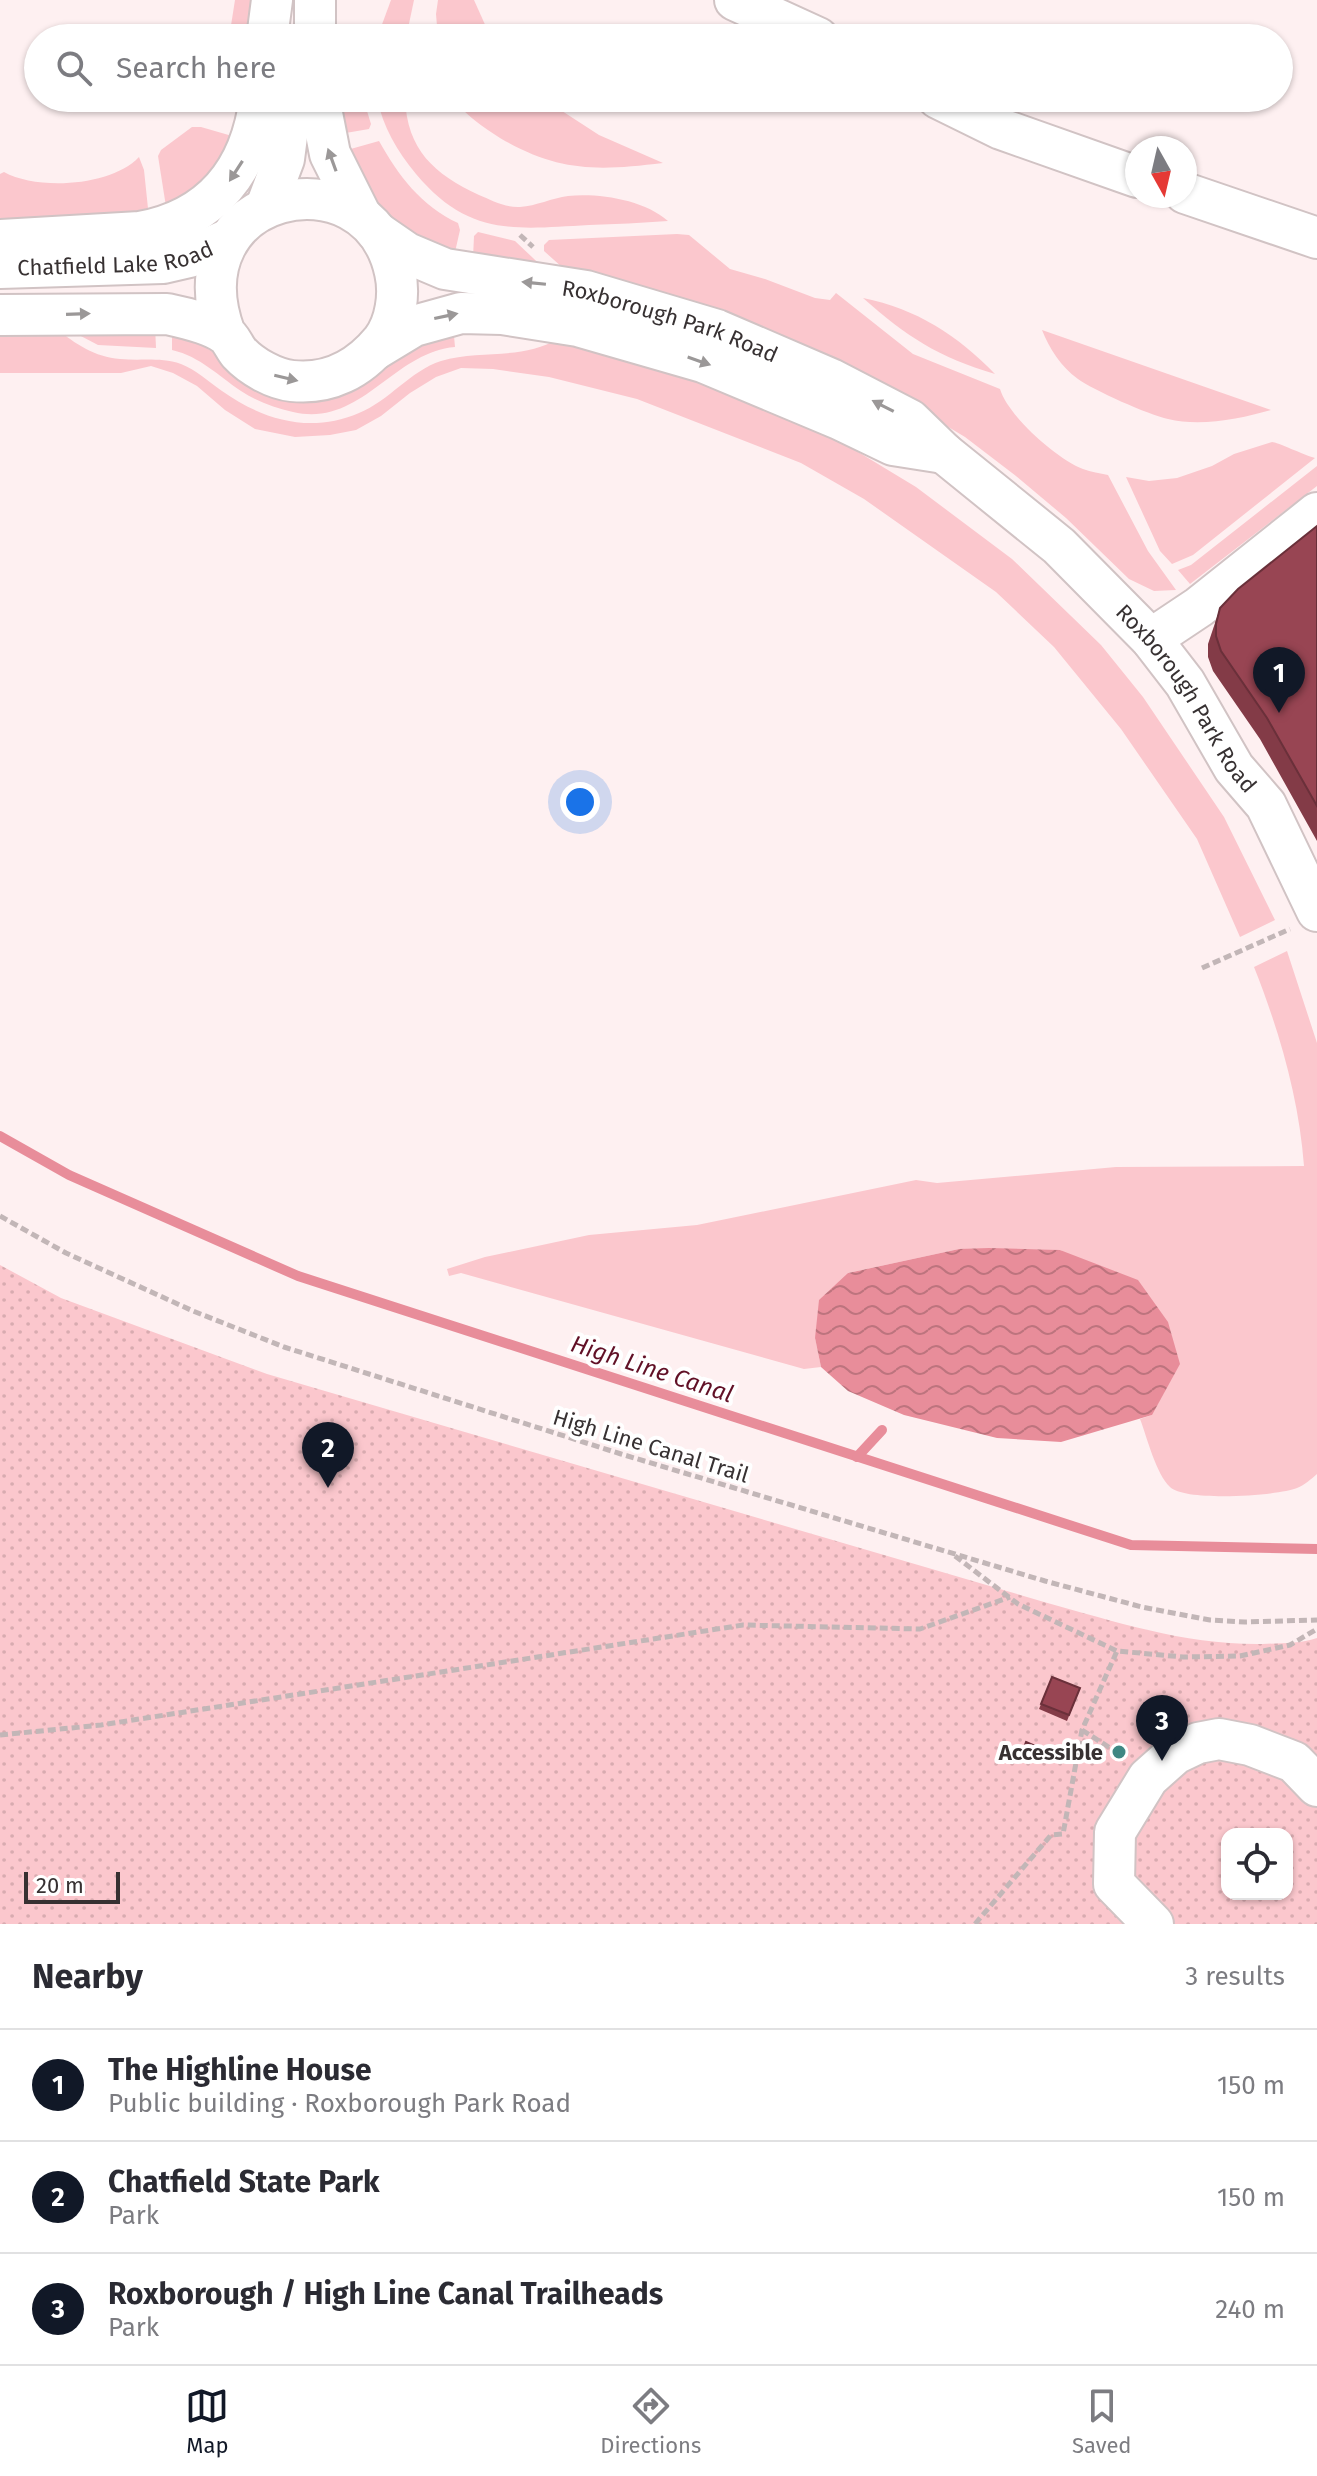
<!DOCTYPE html>
<meta charset="utf-8">
<style>
body{margin:0;font-family:"Fira Sans",sans-serif;background:#f2f2f3;color:#2b2b33}
.controls{position:absolute;right:24px;bottom:24px;display:grid;overflow:hidden;border-radius:16px;box-shadow:0 2px 6px #0004}
.controls button{width:72px;height:72px;display:grid;place-items:center;padding:0;border:0;border-bottom:2px solid #e1e1e2;background:#fff;color:#2b2b33;font:40px sans-serif}
.compass{position:absolute;left:1125px;top:136px;width:72px;height:72px;border-radius:50%;background:#fff;box-shadow:0 2px 6px #0004;rotate:172deg}
.scale{position:absolute;left:24px;bottom:20px;width:96px;box-sizing:border-box;padding-left:8px;border:4px solid #373132;border-top:0;font-size:22px;line-height:28px;white-space:nowrap;color:#373132;-webkit-text-stroke:6px #fff;paint-order:stroke}
.you{position:absolute;left:580px;top:802px;width:28px;height:28px;margin:-20px;border:6px solid #fff;border-radius:50%;background:#1a73e8;box-shadow:0 0 0 12px #1a73e833}
.badge{display:grid;place-items:center;width:52px;height:52px;border-radius:50%;background:#111827;color:#fff;font-size:26px;font-weight:700}
.pin{position:absolute;translate:-50% -66px;filter:drop-shadow(0 2px 4px #0008)}
.pin::after{content:'';position:absolute;top:42px;width:28px;height:24px;background:inherit;clip-path:polygon(0 0,100% 0,50% 100%)}
.list{margin:0;padding:0;list-style:none}
h2{display:flex;justify-content:space-between;align-items:center;height:104px;margin:0;padding:0 32px;font-size:34px}
h2 small{font-size:26px;font-weight:400;color:#7c7c81}
.list li{display:grid;grid-template-columns:52px 1fr auto;gap:24px;align-items:center;box-sizing:border-box;height:112px;padding:0 32px;border-top:2px solid #e1e1e2}
.list b{display:block;font-size:30px;white-space:nowrap}
.list p{margin:0;font-size:26px;white-space:nowrap;color:#7c7c81}
.list em{font-size:26px;font-style:normal;color:#7c7c81}
.icon{flex:none;width:44px;height:44px;fill:none;stroke:currentColor;stroke-width:2;stroke-linecap:round;stroke-linejoin:round}
.map{position:relative;flex:none;width:1317px;height:1924px;overflow:hidden}
.search{position:absolute;background:#fff;box-shadow:0 2px 6px #0004;left:24px;right:24px;top:24px;height:88px;display:flex;align-items:center;gap:20px;box-sizing:border-box;padding:0 28px;border-radius:44px;color:#7c7c81;font-size:30px}
.sheet{height:440px;background:#fff}
nav{display:flex;justify-content:space-around;align-items:center;box-sizing:border-box;height:112px;border-top:2px solid #e1e1e2;background:#fff;font-size:22px;color:#7c7c81}
nav a{display:grid;justify-items:center;gap:4px}
nav .on{color:#111827}
.map>svg:first-child{display:block}
.grass{fill:#fbc7cd}
.park{fill:url(#park-dots);fill-rule:evenodd}
.water{fill:url(#water-waves)}
.lines{fill:none;stroke-linecap:round;stroke-linejoin:round}
.stream{stroke:#e88d9a;stroke-width:10}
.minor-casing{stroke:#d1c3c4;stroke-width:44}
.path{stroke:#c2b6b7;stroke-width:5;stroke-dasharray:8 4;stroke-linecap:butt}
.minor{stroke:#fff;stroke-width:40}
.wall{fill:#833b47}
.building{fill:#984553;stroke:#6a303a;stroke-width:2}
.oneway{fill:#9b9898}
.poi-dot{fill:#3f8783;stroke:#fff;stroke-width:3}
.labels{text-anchor:middle;dominant-baseline:central;stroke-width:8;stroke-linejoin:round;paint-order:stroke}
.street-label{font-size:22px;fill:#373132;stroke:#fff}
.poi-label{font-size:22px;font-weight:bold;fill:#373132;stroke:#fff;text-anchor:end}
.water-label{font-size:24px;font-style:italic;fill:#611026;stroke:#fff}
</style>
<div class="map">
<svg width="1317" height="1924" viewBox="0 0 1317 1924">
<defs>
<pattern id="park-dots" width="8" height="8" patternUnits="userSpaceOnUse" patternTransform="scale(2)"><rect width="8" height="8" fill="#fbc7cd"/><path d="M2 2h.1M6 6h.1" fill="none" stroke="#d8abb0" stroke-width="1.8" stroke-linecap="round"/></pattern>
<pattern id="water-waves" width="16" height="10" patternUnits="userSpaceOnUse" patternTransform="scale(2)"><rect width="16" height="10" fill="#e88d9a"/><path d="M0 5q4-4 8 0t8 0" fill="none" stroke="#bd747e"/></pattern>
</defs>
<rect width="100%" height="100%" fill="#fef0f1"/>
<g class="grass">
<path d="M235,0h24l-4,38h-26z"/>
<path d="M391,0h23l-8,38h-29z"/>
<path d="M438,0h36l17,38h-53l-2,-24z"/>
<path d="M327,98h36l8,26 -2,5 -35,6z"/>
<path d="M377,98h28c2,52 29,76 74,97 12,5 27,13 41,12 16,-1 32,-9 48,-11 32,-3 76,4 100,25 -26,2 -53,3 -79,4 -74,4 -120,12 -173,-51 -19,-23 -33,-47 -39,-76z"/>
<path d="M453,98h89l57,37 64,28c-66,8 -105,9 -163,-25 -17,-11 -35,-23 -47,-40z"/>
<path d="M192,127h9l38,11 -6,17 -66,58 -9,-57 3,-6z"/>
<path d="M379,141c19,34 42,65 79,82l2,7 -5,22 -26,-2 -60,-48 -29,-50z"/>
<path d="M139,157l5,13 5,48 -149,10v-54l4,-2c34,19 108,14 135,-15z"/>
<path d="M478,232l37,9 36,34 -78,-17 1,-22z"/>
<path d="M677,234l12,1 41,34 35,10 50,19 15,2 6,-7 77,61 87,35c8,27 57,70 83,80 8,3 17,4 25,6l40,76 28,39 -22,1 -25,-12 -63,-61 -50,-42 -51,-39 -55,-33 -337,-127 -29,-26v-6l5,-5z"/>
<path d="M863,298c54,11 94,37 132,76 -57,-17 -88,-37 -132,-76z"/>
<path d="M155,325l1,23 -58,-3 -21,-11z"/>
<path d="M453,325l2,22c-62,5 -94,81 -162,65 -18,-4 -37,-11 -52,-21 -24,-16 -40,-34 -69,-41v-22l27,9 56,48z"/>
<path d="M56,328c19,16 39,29 64,31 22,2 40,-2 61,5 15,6 27,17 41,27 41,29 88,43 137,22 30,-12 51,-42 82,-52 40,-12 82,0 118,-23l136,39 140,61 81,49 96,72 89,86 42,52 81,120 51,103 -35,17 -43,-98 -76,-110 -67,-82 -58,-55 -132,-93 -63,-36 -164,-64 -88,-22 -56,-8 -32,-1 -25,9 -26,16 -29,23 -25,14 -26,5 -35,2 -40,-8 -30,-19 -28,-24 -24,-13 -22,-7 -30,7h-121v-44z"/>
<path d="M1042,330l229,80c-31,9 -71,17 -103,9 -19,-4 -75,-29 -90,-40 -17,-12 -29,-31 -36,-49z"/>
<path d="M1272,442c5,0 32,13 43,16l-122,97 -21,9 -12,-13 -34,-74 23,4 28,-3 35,-12 22,-12z"/>
<path d="M1317,466v20l-127,98 -12,-14 13,-5z"/>
<path d="M1287,951l30,92v431c-6,5 -12,11 -20,14 -20,8 -112,14 -127,-1 -14,-13 -23,-50 -30,-68l12,-4 -91,-165 -102,-1 -111,24 -33,65 6,29 -17,2 -343,-96 -12,3 -2,-7 38,-12 104,-22 108,-10 219,-45 21,3 179,-16 188,-1c-5,-68 -25,-136 -50,-199z"/>
</g>
<path class="park" d="M0,1265l61,33 206,76 777,228c73,20 141,43 218,42 19,-1 37,0 55,-6v286h-1317zM1227,1834h60v60h-60z"/>
<path class="water" d="M989,1248l71,2 78,30 30,42 12,42 -28,51 -91,27 -64,-4 -93,-23 -56,-24 -27,-24 -6,-29 4,-38 29,-27 111,-24z"/>
<g class="lines">
<g class="stream">
<path d="M0,1136l69,39 229,101 833,269 186,4"/>
<path d="M857,1457l25,-27"/>
</g>
<defs>
<g id="minor">
<path d="M315,0v38"/>
<path d="M735,0l83,38"/>
<path d="M267,38l5,-38"/>
<path d="M319,98l11,56 31,62"/>
<path d="M938,98l63,31 136,48"/>
<path d="M1185,193l132,45"/>
<path d="M266,207l18,-48 8,-61"/>
<path id="s1" d="M378,233l29,20 38,16 141,22 131,39 114,49 79,41 34,33 115,93 92,93 34,44 49,85 32,37 51,106"/>
<path d="M0,240l140,-8c73,-13 111,-63 120,-134"/>
<path id="s2" d="M0,268l163,-5 26,-6 40,-18"/>
<path d="M0,315l167,-1c18,4 43,9 58,20 6,4 9,13 14,19 13,14 35,26 53,28 37,4 67,-12 90,-40 14,-18 18,-47 13,-69 -27,-124 -223,-81 -170,62"/>
<path d="M376,349l38,-23 47,-13 41,1 76,12 125,36 136,57 54,26 51,8"/>
<path d="M1151,639l48,-32 118,-94"/>
<path d="M1153,1924l-39,-40 1,-52 33,-54 27,-24 23,-11 21,-4 31,6 44,17 23,24"/>
</g>
</defs>
<use href="#minor" class="minor-casing"/>
<g class="path">
<path d="M520,235l13,12"/>
<path d="M1202,968l88,-39"/>
<path d="M0,1216l66,37 127,58 91,36 337,107 424,127 97,26 68,13 35,2 72,-2"/>
<path d="M955,1556l63,48 99,47 66,6 57,-1 50,-11 27,-16"/>
<path d="M1082,1730l39,25"/>
<path d="M0,1735l101,-10 642,-100 177,4 90,-32"/>
<path d="M975,1924l76,-89 12,-1 19,-104 35,-79"/>
</g>
<use href="#minor" class="minor"/>
</g>
<g class="wall">
<path d="M1317,526v315l-57,-102 -47,-68 -5,-14v-13l12,-36z"/>
<path d="M1052,1677l28,11 -13,33 -28,-12z"/>
<path d="M1026,1742l14,6 -6,13 -13,-5z"/>
</g>
<g class="building">
<path d="M1317,526v280l-50,-88 -46,-67 -5,-15v-12l4,-16 18,-19z"/>
<path d="M1052,1677l28,11 -11,27 -28,-11z"/>
<path d="M1026,1742l14,6 -4,8 -13,-6z"/>
</g>
<defs><path id="oneway-solid" d="M-6-.8H1V-3.2L6.5 0L1 3.2V.8H-6Z" transform="scale(2)"/></defs>
<g class="oneway">
<use href="#oneway-solid" transform="translate(332 160) rotate(-110)"/>
<use href="#oneway-solid" transform="translate(236 171) rotate(123)"/>
<use href="#oneway-solid" transform="translate(534 283) rotate(-174)"/>
<use href="#oneway-solid" transform="translate(78 314) rotate(-2)"/>
<use href="#oneway-solid" transform="translate(446 316) rotate(-12)"/>
<use href="#oneway-solid" transform="translate(699 361) rotate(19)"/>
<use href="#oneway-solid" transform="translate(286 378) rotate(13)"/>
<use href="#oneway-solid" transform="translate(883 406) rotate(-153)"/>
</g>
<circle class="poi-dot" cx="1119" cy="1752" r="8"/>
<g class="labels">
<g class="street-label">
<text stroke="none"><textPath href="#s2" startOffset="116">Chatfield Lake Road</textPath></text>
<text stroke="none"><textPath href="#s1" startOffset="308">Roxborough Park Road</textPath></text>
<text stroke="none"><textPath href="#s1" startOffset="964">Roxborough Park Road</textPath></text>
<text transform="translate(651 1446) rotate(17)">High Line Canal Trail</text>
</g>
<g class="poi-label">
<text x="1103" y="1752">Accessible</text>
</g>
<g class="water-label">
<text transform="translate(652 1369) rotate(18)">High Line Canal</text>
</g>
</g>
</svg>
<div class="controls">
<button><svg class="icon" aria-label="locate" viewBox="0 0 24 24"><circle cx="12" cy="12" r="6"/><path d="M12 2v4M12 18v4M2 12h4M18 12h4"/></svg></button>
</div>
<svg class="compass" viewBox="-18 -18 36 36"><path d="M0-13l5 13h-10z" fill="#e53935"/><path d="M0 13l5-13h-10z" fill="#7c7c81"/></svg>
<div class="scale">20 m</div>
<div class="you"></div>
<div class="pin badge" style="left:1279px;top:713px">1</div>
<div class="pin badge" style="left:328px;top:1488px">2</div>
<div class="pin badge" style="left:1162px;top:1761px">3</div>
<div class="search"><svg class="icon" aria-label="search" viewBox="0 0 24 24"><circle cx="10" cy="10" r="6"/><path d="M15 15l6 6"/></svg>Search here</div>
</div>
<section class="sheet">
<h2>Nearby<small>3 results</small></h2>
<ul class="list">
<li><span class="badge">1</span><div><b>The Highline House</b><p>Public building · Roxborough Park Road</p></div><em>150 m</em></li>
<li><span class="badge">2</span><div><b>Chatfield State Park</b><p>Park</p></div><em>150 m</em></li>
<li><span class="badge">3</span><div><b>Roxborough / High Line Canal Trailheads</b><p>Park</p></div><em>240 m</em></li>
</ul>
</section>
<nav>
<a class="on"><svg class="icon" aria-label="map" viewBox="0 0 24 24"><path d="M3 6l6-2 6 2 6-2v14l-6 2-6-2-6 2zM9 4v14M15 6v14"/></svg>Map</a>
<a><svg class="icon" aria-label="directions" viewBox="0 0 24 24"><path d="M12 3l9 9-9 9-9-9zM9 14v-3h6M13 9l2 2-2 2"/></svg>Directions</a>
<a><svg class="icon" aria-label="saved" viewBox="0 0 24 24"><path d="M7 4h10v16l-5-4-5 4z"/></svg>Saved</a>
</nav>
